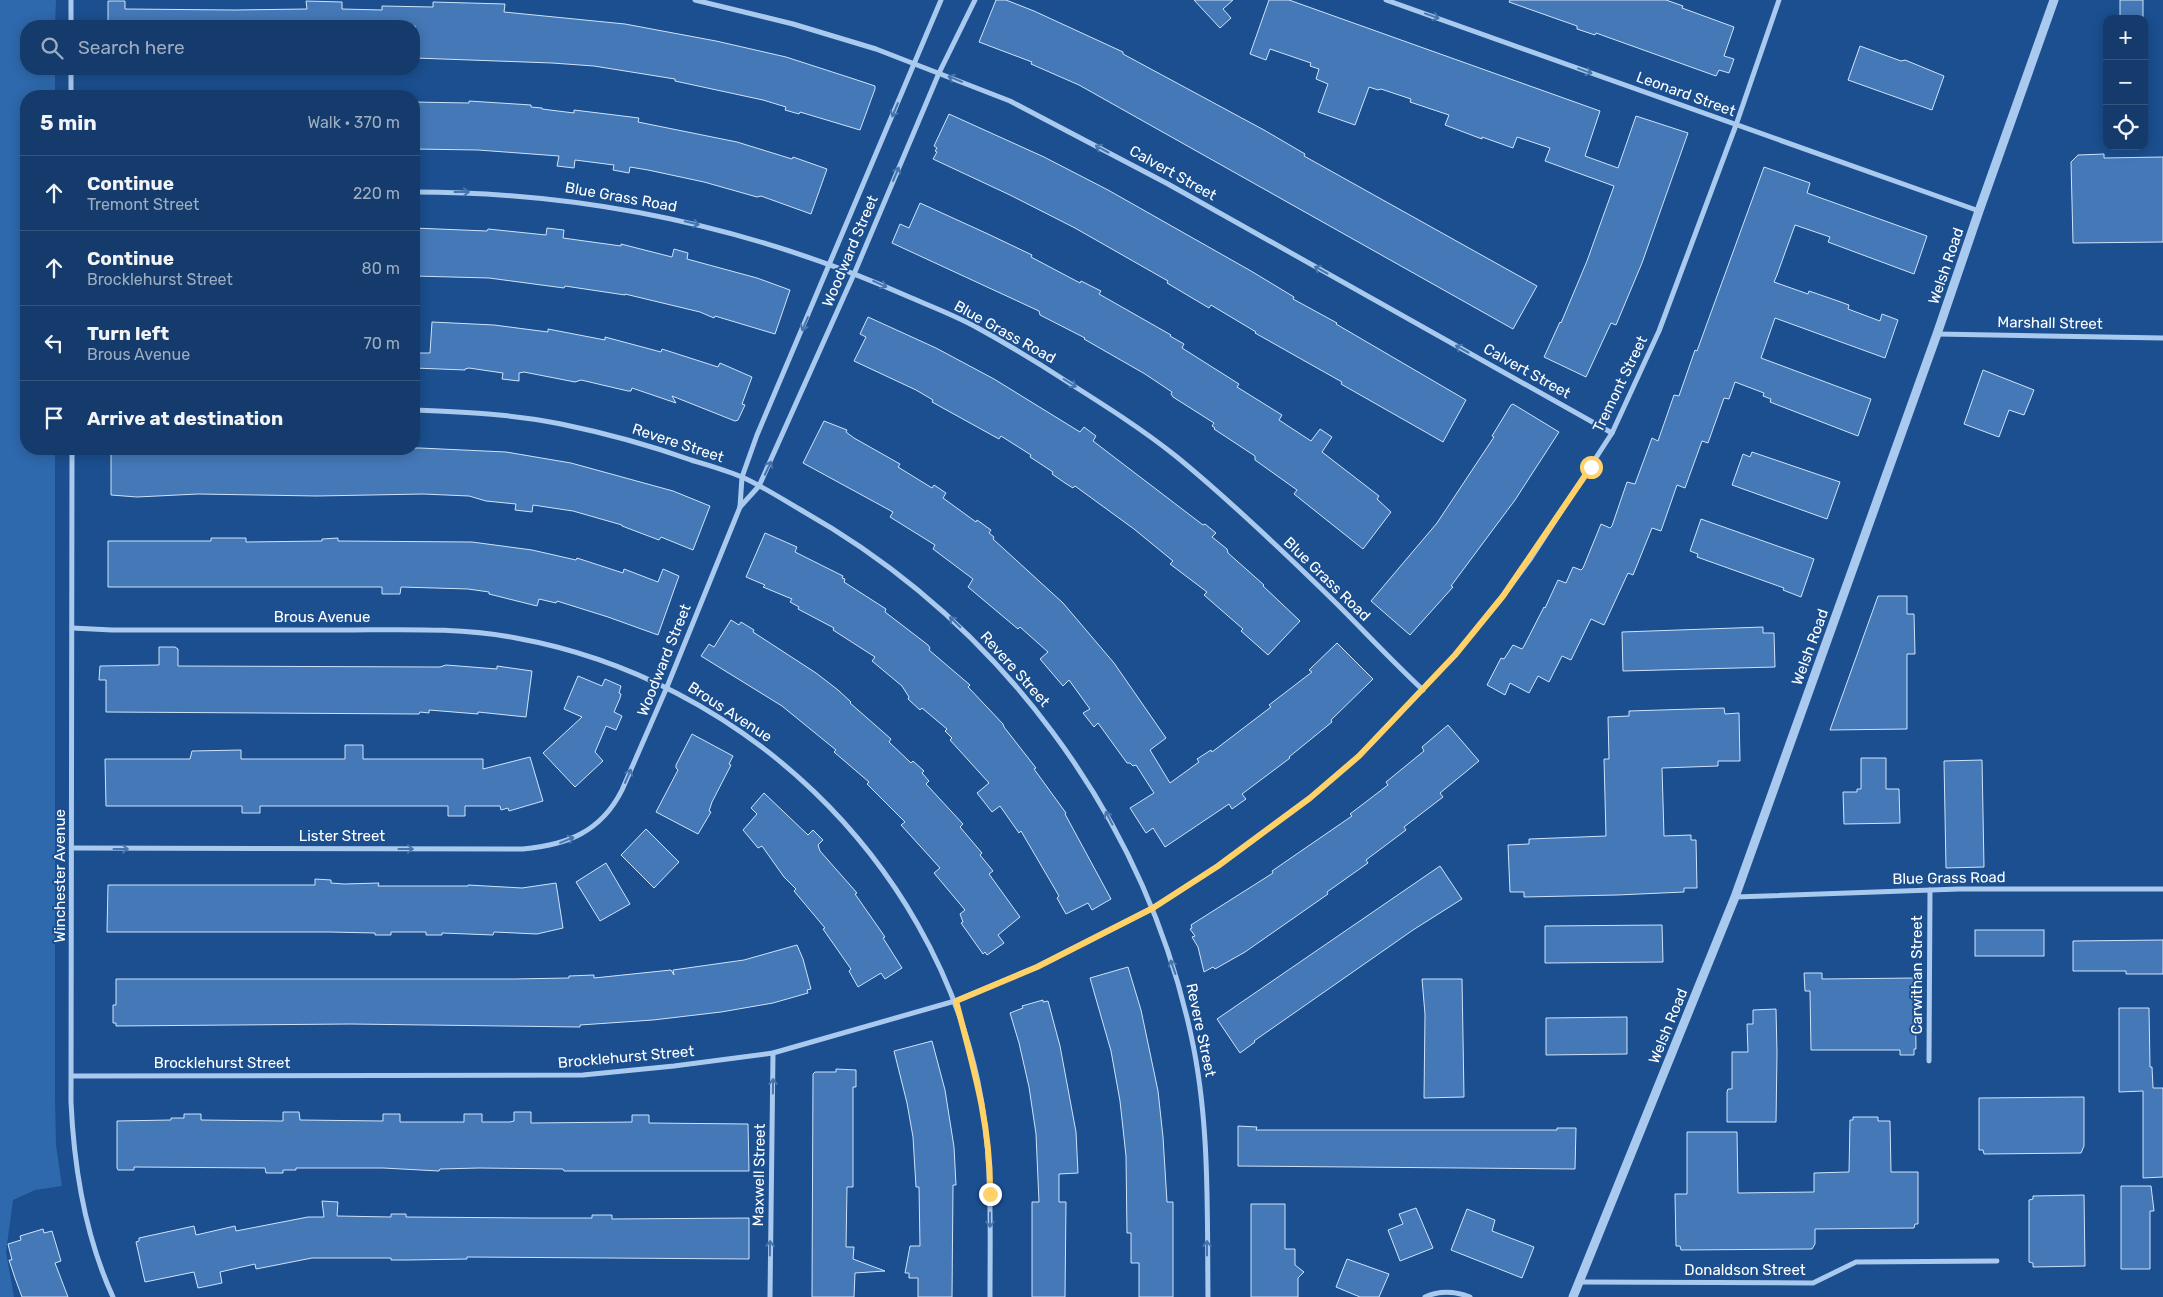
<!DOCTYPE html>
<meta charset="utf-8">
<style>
body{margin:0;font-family:Rubik,sans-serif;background:#1d4271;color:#f1f3f6}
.controls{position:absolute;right:15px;top:15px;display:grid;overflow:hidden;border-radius:10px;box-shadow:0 2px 12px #0003}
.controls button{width:45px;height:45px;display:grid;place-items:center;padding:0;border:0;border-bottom:1px solid #33557e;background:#143b6b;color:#f1f3f6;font:25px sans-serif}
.stop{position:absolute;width:15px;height:15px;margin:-11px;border:4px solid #ffd166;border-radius:50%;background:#fff}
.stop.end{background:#ffd166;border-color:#fff;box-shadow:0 1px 5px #0008}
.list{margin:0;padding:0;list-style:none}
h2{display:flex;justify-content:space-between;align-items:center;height:65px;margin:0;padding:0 20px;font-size:21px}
h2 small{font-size:16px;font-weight:400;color:#9dadc1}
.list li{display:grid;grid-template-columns:32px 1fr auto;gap:15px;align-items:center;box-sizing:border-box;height:75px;padding:0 20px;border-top:1px solid #33557e}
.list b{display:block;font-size:19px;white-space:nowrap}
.list p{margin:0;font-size:16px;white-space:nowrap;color:#9dadc1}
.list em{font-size:16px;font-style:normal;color:#9dadc1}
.icon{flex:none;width:28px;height:28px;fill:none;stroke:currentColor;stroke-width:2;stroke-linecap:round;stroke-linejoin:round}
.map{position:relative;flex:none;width:2163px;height:1297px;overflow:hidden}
.search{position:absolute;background:#143b6b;box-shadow:0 2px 12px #0003;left:20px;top:20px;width:400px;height:55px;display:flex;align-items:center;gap:12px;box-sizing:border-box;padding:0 18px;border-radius:20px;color:#9dadc1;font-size:19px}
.panel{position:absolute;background:#143b6b;box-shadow:0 2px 12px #0003;left:20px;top:90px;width:400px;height:365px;border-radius:20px}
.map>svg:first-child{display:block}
.green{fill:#2e69ad}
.building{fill:#4478b7;stroke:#cfe3fa}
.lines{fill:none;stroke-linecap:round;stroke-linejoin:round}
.minor{stroke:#a9c9ee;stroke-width:5}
.tertiary{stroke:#a9c9ee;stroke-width:9}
.oneway{stroke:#4674ac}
.route{stroke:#ffd166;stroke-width:6}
.labels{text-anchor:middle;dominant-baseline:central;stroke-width:4;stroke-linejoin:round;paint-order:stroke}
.street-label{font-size:15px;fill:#fff;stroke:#1b4f8f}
</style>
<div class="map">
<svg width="2163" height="1297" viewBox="0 0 2163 1297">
<rect width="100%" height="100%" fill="#1b4f8f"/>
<path class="green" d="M0,0h56l-1,26h-29v43h29v27h-29v353h29v651l1,45 6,41 -27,4 -22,10 -7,52 8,45h-14z"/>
<g class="building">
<path d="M996,0h10l28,11 89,41v2l141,76 41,24 -1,2 233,130 -24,43 -434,-244 -48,-21 1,-2 -53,-20z"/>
<path d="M1194,0h39l-10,9 8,9 -11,10z"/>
<path d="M1269,0h20l311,111 -15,45 33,12 18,-52 52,17 -46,130 -26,62 -5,-2 -25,54 -42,-20 16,-35 1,1 26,-62 27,-75 -69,-25 5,-13 -33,-11 -4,11 -31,-11v2l-37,-14 4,-10 -39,-13 1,-3 -30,-10 -3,1 -9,-3 -14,38 -37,-13 10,-28 -12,-5 3,-10 -9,-3 1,-3 -41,-14 -4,11 -16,-6z"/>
<path d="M1510,0h156l17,6 -1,2 52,19 -10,29 10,3 -5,14 -10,-3 -3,6 -120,-43 -1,2 -18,-6v-3l-68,-24z"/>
<rect x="2120" y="0" width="23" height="19"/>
<path d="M108,1h17v8l109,1 73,-1 -1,-8 36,1v7l40,1v-4l51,1v-5l72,2 -1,8 121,12 91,17 70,16 68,22 21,7v3l-15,41 -60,-18 -1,2 -14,-4 1,-3 -23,-7 -88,-19v-2l-81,-13 -42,-3 -137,-5v-32h-307z"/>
<path d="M1860,46l41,15 4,-1 39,16 -12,34 -84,-30z"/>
<path d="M469,101l62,4v2l11,1v1l32,4v-3l65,8 -1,4 99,20 55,17 1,-2 34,12 -16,45 -50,-18 -4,1 -53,-15 -56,-12 -18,-3 -1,6 -16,-3 1,-5 -39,-5 -1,8 -17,-2 2,-10 -81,-6 -64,-1v-47l55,1z"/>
<path d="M949,114l95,43 64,33 143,81 43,26 -1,2 44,24 -1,1 130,76 -23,42 -102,-58 1,-2 -87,-49 1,-1 -45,-27 -2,3 -42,-25 1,-2 -93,-53 -65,-33 -77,-36 4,-7 -2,-1 2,-3 -3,-2z"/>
<path d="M2104,154v4l59,-1v85l-90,1 -2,-81 7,-7z"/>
<path d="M1764,167l46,16 -3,10 120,43 -13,38 -86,-32 2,-5 -35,-12 -18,50 -3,7 34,12 1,-3 29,10 11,4 -1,4 32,12 2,-7 16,6 -13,38 -110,-40 -14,40 110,41 -13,37 -88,-34 1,-3 -8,-3 1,-3 -29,-11 -6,17 -5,-1 -16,45 -6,-2 -17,47 -8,-3 -16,46 -9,-3 -19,47 -5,-2 -24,52 -13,-6 -20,41 -9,-4 -13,26 -11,-6 -9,17 -19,-10 -5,12 -18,-10 14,-27 3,1 9,-14 9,4 2,-3 20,-39 1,1 13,-28 8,3 7,-16 8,3 2,-2 18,-44 9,4 2,-2 15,-44 8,2 17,-46 6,3 16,-46 5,1 16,-46 2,1z"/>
<path d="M920,203l68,31 44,21 -1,2 49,26 1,-2 20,10 -2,3 72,41 -1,1 14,8 -2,4 57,36 -2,3 45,28 -3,5 32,21 9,-12 12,8 -10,15 57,44 -2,3 14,13 -28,37 -69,-55 3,-4 -42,-30v-4l-41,-27 1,-1 -3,-2 2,-3 -41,-26 -2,-3 1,-2 -27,-18 -61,-35 1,-1 -45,-23 -1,-4 -147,-68 8,-19 9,4z"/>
<path d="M414,228l73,3 1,-2 58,6 1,-7 17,2 -1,8 58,8v-2l51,13 2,-8 14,4 -1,6 70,19 33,12 -15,44 -60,-18 -1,2 -14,-6 -75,-18v1l-60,-9 -1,2 -75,-10 -75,-2z"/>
<path d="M868,317l68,31 58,31 86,53 4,-5 12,9 -3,5 110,84 2,-1 11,9 -4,4 15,12 1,4 36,32 -1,1 37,35 -32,34 -27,-24 2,-2 -39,-34 3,-3 -37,-28 3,-3 -39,-32 -59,-43 -2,2 -8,-5 -13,-9 1,-2 -23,-15 1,-2 -30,-19 -2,3 -67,-37 1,-2 -17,-10 -62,-29 12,-24 -6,-3z"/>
<path d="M432,322l62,3 54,7v-3l57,11v-3l56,15 1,-3 56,18 2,-4 32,14 -10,27 3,1 -7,15 -3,1 -63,-25 4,7 -44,-15 -1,3h-3l-47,-11 -6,2 -51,-10 -5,1v8l-17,-2 1,-6 -34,-5 -4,1v1l-51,-2v-15h16z"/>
<path d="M1983,370l51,20 -10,25 -15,-5 -10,27 -35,-13z"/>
<path d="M1513,404l46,28 -44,68 -64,86 2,1 -43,48 -39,-34 66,-78 57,-86 -2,-1 19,-31z"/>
<path d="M824,421l23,9 -1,2 8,6 46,26 -2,3 34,21 2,-3 12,8 -3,5 33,24 1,-2 14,10 -2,3 5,4 -1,2 70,64 51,60 52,75 -16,12 20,33 29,-21 -2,-3 14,-9 1,2 59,-45 -2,-2 43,-33 -3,-2 28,-27 36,36 -42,41 1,2 -43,35 1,1 -48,36 4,5 -14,10 -3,-5 -64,43 -12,-19 -7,5 -16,-25 24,-15 -18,-28 -3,1 -3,-3h-3l-29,-40 -4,4 -11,-14 7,-4 -21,-29 -6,6 -23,-27 8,-7 -28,-25 -2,2 -50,-42 5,-8 -40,-30 2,-4 -45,-28 3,-5 -90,-49z"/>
<path d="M420,448l86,4 65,11 102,28 37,15 -17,44 -32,-13 -2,3 -37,-14v-1l-49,-14 -40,-6 -1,7 -17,-2 1,-6 -30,-3 -17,-5 -46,-2 -106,2 -119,-2 -61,3 -26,-2v-46z"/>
<path d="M1752,452l88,30 -13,37 -95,-34 11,-31 7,3z"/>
<path d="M1701,519l113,40 -13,38 -18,-7 1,-2 -87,-31 1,-3 -8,-3z"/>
<path d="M765,533l32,14 -2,5 48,24 -1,2 3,1 -1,3 42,27 -1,3 43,33 2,3 -1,2 41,35 -2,2 35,37 1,3 32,41 -2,1 32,44 -1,1 46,85 -19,11 -4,-7 -22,11 -9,-16 2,-2 -38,-65 -2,2 -19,-27 -8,6 -15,-19 12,-10 -39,-43 2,-2 -7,-7 2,-2 -25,-21 -2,2 -12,-11 1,-2 -7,-11 -30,-25 3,-4 -42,-27 1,-2 -36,-19 1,-2 -9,-5 2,-3 -29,-12 2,-2 -19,-8z"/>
<path d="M211,538h35v4l76,-1v-2l16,-1v3l134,1 60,8 44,10 1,-2 46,15 1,-4 34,13 5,-13 16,7 -21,59 -50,-18 -51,-16 -1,2 -17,-4 -2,7 -48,-12v-2l-21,-3 -67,-2 -1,7h-18v-7h-274v-46h103z"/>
<path d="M1878,596h29v18h7l1,40h-8v75l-77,1z"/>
<path d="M731,620l8,5 2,-3 13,8 -1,2 63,41 22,17 13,12 -1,1 41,36 -2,3 22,21 2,-2 11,10 -2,2 7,8 -3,3 37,40 -3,3 22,26 -2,2 13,16 -4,3 31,43 -22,18 6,8 -17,12 -2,-3 -2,2 -22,-31 2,-1 -3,-8 5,-4 -31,-37 6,-5 -39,-43 4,-3 -38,-38 2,-2 -35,-30 2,-2 -54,-44 -81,-50 8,-12 5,3z"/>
<path d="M1763,627v6h11l1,34 -152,4 -1,-39z"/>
<path d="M159,647h16l3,2v17l262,1 6,-2 51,4v-3l35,5 -6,46 -48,-5v2l-49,-4v3l-9,-1 -1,2 -313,-2v-32h-7l1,-14 59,-1z"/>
<path d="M578,676l24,10 3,-7 16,7 -2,7 2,1 -1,4 -6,14 8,4 -6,14 -10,-4 -11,26 8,9 -28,26 -32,-34 39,-36 -18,-8z"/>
<path d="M1724,708l1,6 14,-1 1,48h-22v5l-56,2 2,68 27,-1v5h5l1,48h-13v4l-67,3 -93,2v-5h-14l-2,-47 21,-1v-5l77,-3 -2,-77h5l-1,-42 21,-1v-5z"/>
<path d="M1448,725l31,36 -39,32 3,4 -39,30 2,3 -40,30 2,3 -41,29 1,2 -83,58 -30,17 -2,-2 -9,5 -6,-25 -6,-10 3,-1 -5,-7 2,-1 -1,-3 82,-52 -1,-2 80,-55 -2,-2 38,-29 -2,-3 38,-31 -2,-4z"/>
<path d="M692,734l41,22 -4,8 2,1 -19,37 -3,9 2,1 -13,22 -42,-22 22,-42 -2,-2v-3z"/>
<path d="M345,745h18v14h120v10l47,-12 13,44 -34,10 -1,-3 -7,2 -1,-4h-35v10h-17v-10h-188v7h-18v-7h-136l-1,-47h85l2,-8 49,-1v9h104z"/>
<path d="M1861,758h25v31h13l1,34 -56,1 -1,-32h14v-3h4z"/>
<path d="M1982,760l2,107 -38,1 -2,-107z"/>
<path d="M764,793l44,42 5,-5 10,10 -5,5 2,6 37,42 -2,1 30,43 -2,1 19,30 -17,11 -4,-6 -23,14 -9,-16 2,-2 -28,-40 2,-1 -31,-37 2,-2 -12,-12 -22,-31 -4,2 -15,-18 14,-16 -6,-6z"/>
<path d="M646,829l33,33 -25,26 -33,-33z"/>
<path d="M606,863l24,41 -30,17 -24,-39z"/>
<path d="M1440,866l22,33 -49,31 -159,111 1,1 -15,11 -23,-34z"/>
<path d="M315,879l16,1v3l13,1 35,-1 -1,3h90v-1l54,3 34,-5 7,45 -26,6 -43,-2 -1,3 -51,-2v2h-16v-3h-35v3h-16v-2l-45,-1h-223l1,-47h207z"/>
<path d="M1662,925l1,37 -118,1v-37z"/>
<rect x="1975" y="930" width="69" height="26"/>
<path d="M2163,940v34h-37v-3h-53v-30z"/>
<path d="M797,945l6,14 8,30 -4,1 1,3 -35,10 -52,9 -68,8 -73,5v2l-229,-3 -235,2v-3h-3v-18h3v-26h397l56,-1v-2l25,-1v3l77,-8 3,5 -1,-5 71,-10z"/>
<path d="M1128,967l13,43 17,81 5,46 4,65h6v95h-34v-34h-8v-30h-4l-1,-77 -6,-55 -9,-50 -21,-73z"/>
<path d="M1804,973h18v6l93,-1 1,71h-2v6h-14v-5h-89l-1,-59h-5z"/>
<path d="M1422,979h40l2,118 -40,1 1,-84z"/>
<path d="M1043,1000v2l5,-1 12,45 16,86 2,41 -19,1v28h7l-1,95h-33v-95h7l-3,-68 -7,-47 -10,-44 -9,-30 13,-5 -1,-2z"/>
<path d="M2119,1008h30l1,59h2l1,21h10v89l-20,1v-87l-24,1z"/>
<path d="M1776,1009l1,44 -1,69h-49v-30l1,-3h4v-37h16l-1,-28h6v-14z"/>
<path d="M1627,1017v37l-81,1v-37z"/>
<path d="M932,1041l13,49 9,57 2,38h-3l-1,112h-34v-19h-9v-5h-4l5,-27h10l-1,-59h-3l-3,-50 -6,-34 -13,-52z"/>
<path d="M836,1069l20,1v17h-3v100h-6l-1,60h8l-1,12 32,12 -30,2 -1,24h-42l1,-223 2,-2h21z"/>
<path d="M2084,1097v49l-3,7 -97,1 -1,-4h-4v-52z"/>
<path d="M283,1112h16l1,8 83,1v-7h17v8h64v-8h18v8h28l4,-1v-9h17v11l101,-1v-7h17v8l99,1 1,47h-185l-1,-2 -84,-1 -39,1 -1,2 -56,-3h-87v2h-13v3h-17l-1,-5 -131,-1v3h-16l-1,-2v-47l54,-1v-2h13v-4h17v6l82,1z"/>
<path d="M1853,1117h25v4h12l1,51h27v52h-3l-1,4 -99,1v15l-3,5 -131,1 -1,-4h-4l-1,-52h12v-62h50l1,61 76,-1v-19l35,-1 1,-52h3z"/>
<path d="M1238,1126l19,1 -1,3h301v-2h19l-1,41 -337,-3z"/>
<path d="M2121,1186h30l3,25h-4v58h-29z"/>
<path d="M2084,1195l1,71 -52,1v-4l-4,-1v-62l4,-1v-3z"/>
<path d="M322,1201l16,1 -1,14 54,1v-3h15v3l128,1h58v-3h20v4l137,-1v41l-282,-2v2l-59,1h-17v-2h-79l-56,11 -1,-5 -35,8 2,11 -24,5 -4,-16 -49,10 -9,-40 3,-1v-3l55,-12 2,9 39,-9 1,5 72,-14h16z"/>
<path d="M1251,1204h34v45h10v16l9,7 -6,6v19h-47z"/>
<path d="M1416,1208l17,40 -33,13 -12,-31 15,-6 -4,-10z"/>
<path d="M1467,1209l28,11 -3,11 42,16 -12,31 -71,-28z"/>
<path d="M43,1229l1,4 8,-2 9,30 -6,2 13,34h-46l-7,-19 -6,-18h3l-4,-16 13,-4 -1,-4z"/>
<path d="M1347,1259l42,15 -10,23h-19l-24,-10z"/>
</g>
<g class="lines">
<g class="minor">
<path d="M71,0v26"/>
<path d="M695,0l98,24 83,25 134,52 158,83 444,249"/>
<path d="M1386,0l593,211"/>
<path d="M71,69v27"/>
<path d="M414,192c170,0 337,35 493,104 23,10 47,19 69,31 31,17 61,35 90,54 38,24 76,48 111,76 56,46 108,96 159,146 29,29 57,59 87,87"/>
<path d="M1937,334l226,4"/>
<path d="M414,410c49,2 99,4 147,14 44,9 88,21 130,36 17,5 35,10 51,17 20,9 40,22 59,33 197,111 342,304 390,525 19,86 16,175 17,262"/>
<path d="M72,449l-1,653c3,67 14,134 42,195"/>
<path d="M740,507l19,-21 95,-212 85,-201 36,-73"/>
<path d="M72,628l40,2c76,0 152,0 228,0 58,0 119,-3 176,8 226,41 414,220 462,444 15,71 12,143 12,215"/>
<path d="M72,848l451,1c44,-4 78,-17 99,-59l45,-103 73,-180 2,-30 15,-42 184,-435"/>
<path d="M1735,897l224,-8h204"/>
<path d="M1929,1061l1,-171"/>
<path d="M72,1076l511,-1 91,-9 99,-13 182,-52 82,-34 116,-59 65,-42 92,-68 49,-42 96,-101 48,-59 28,-38 81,-125 47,-102 77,-206 43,-125"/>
<path d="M1580,1282l233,1 43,-21 141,-1"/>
<path d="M770,1297l3,-244"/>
<path d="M1425,1297c15,-7 30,-6 45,0"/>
</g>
<path class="tertiary" d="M1573,1297l162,-400 202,-563 42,-123 75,-211"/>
</g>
<defs><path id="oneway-shaft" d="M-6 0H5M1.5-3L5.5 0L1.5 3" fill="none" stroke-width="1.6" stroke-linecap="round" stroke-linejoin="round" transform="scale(1.25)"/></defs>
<g class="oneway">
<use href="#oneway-shaft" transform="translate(1432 16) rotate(20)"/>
<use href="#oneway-shaft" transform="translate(1585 71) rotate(20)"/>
<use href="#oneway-shaft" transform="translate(955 79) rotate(-158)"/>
<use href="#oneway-shaft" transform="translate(895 110) rotate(113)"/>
<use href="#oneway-shaft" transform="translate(1102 149) rotate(-152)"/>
<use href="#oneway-shaft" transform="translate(896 174) rotate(-67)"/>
<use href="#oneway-shaft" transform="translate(462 192)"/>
<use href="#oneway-shaft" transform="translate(692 223) rotate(13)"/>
<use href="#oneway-shaft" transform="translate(1321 270) rotate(-151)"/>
<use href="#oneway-shaft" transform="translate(880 284) rotate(24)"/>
<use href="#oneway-shaft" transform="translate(805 324) rotate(113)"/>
<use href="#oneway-shaft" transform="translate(1462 349) rotate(-151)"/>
<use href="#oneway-shaft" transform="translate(1070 383) rotate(32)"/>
<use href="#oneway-shaft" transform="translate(768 468) rotate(-65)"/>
<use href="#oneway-shaft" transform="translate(955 622) rotate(-136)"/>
<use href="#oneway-shaft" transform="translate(628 776) rotate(-66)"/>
<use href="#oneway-shaft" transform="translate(1109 818) rotate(-118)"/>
<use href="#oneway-shaft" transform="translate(567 840) rotate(-22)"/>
<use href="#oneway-shaft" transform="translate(121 849)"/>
<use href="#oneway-shaft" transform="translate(406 849)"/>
<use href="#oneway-shaft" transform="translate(1173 967) rotate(-109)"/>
<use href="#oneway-shaft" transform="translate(773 1086) rotate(-89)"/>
<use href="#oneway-shaft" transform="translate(990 1220) rotate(90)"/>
<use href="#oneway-shaft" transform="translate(770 1248) rotate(-89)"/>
<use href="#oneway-shaft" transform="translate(1207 1248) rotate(-90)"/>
</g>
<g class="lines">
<path class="route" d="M990,1194c1,-69 -17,-128 -34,-193l81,-34 116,-59 65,-42 92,-68 49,-42 96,-101 48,-59 88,-129"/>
</g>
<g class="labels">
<g class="street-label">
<text transform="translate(1686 94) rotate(20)">Leonard Street</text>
<text transform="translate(1173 173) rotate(29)">Calvert Street</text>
<text transform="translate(621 197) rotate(10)">Blue Grass Road</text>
<text transform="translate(850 251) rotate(-67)">Woodward Street</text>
<text transform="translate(1946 266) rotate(-71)">Welsh Road</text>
<text transform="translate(2050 323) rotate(1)">Marshall Street</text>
<text transform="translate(1005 332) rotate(29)">Blue Grass Road</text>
<text transform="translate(1527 371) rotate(29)">Calvert Street</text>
<text transform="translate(1620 384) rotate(-64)">Tremont Street</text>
<text transform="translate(678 443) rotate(18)">Revere Street</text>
<text transform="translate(1327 579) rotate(44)">Blue Grass Road</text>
<text x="322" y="617">Brous Avenue</text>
<text transform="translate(1810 647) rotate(-70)">Welsh Road</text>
<text transform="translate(664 660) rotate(-68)">Woodward Street</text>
<text transform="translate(1015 669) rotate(48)">Revere Street</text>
<text transform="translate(730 712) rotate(33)">Brous Avenue</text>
<text x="342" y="836">Lister Street</text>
<text transform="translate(60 876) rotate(-90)">Winchester Avenue</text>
<text transform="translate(1949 878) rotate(-1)">Blue Grass Road</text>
<text transform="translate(1917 975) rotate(-90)">Carwithan Street</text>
<text transform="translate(1668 1026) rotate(-68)">Welsh Road</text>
<text transform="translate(1201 1030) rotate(78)">Revere Street</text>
<text transform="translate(626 1057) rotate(-5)">Brocklehurst Street</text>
<text x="222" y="1063">Brocklehurst Street</text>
<text transform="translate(759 1175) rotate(-89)">Maxwell Street</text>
<text x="1745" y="1270">Donaldson Street</text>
</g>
</g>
</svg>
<div class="controls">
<button>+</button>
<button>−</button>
<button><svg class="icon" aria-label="locate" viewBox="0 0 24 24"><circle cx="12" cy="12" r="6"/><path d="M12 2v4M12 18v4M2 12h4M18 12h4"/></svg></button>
</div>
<div class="stop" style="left:1591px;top:467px"></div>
<div class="stop end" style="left:990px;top:1194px"></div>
<div class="search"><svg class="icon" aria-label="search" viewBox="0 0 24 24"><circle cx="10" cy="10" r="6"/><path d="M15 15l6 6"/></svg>Search here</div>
<section class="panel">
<h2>5 min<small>Walk · 370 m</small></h2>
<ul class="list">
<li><svg class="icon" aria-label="ahead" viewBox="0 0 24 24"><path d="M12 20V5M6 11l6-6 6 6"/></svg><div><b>Continue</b><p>Tremont Street</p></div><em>220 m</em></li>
<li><svg class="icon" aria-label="ahead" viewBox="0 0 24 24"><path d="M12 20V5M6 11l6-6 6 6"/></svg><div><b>Continue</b><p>Brocklehurst Street</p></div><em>80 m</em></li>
<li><svg class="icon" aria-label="left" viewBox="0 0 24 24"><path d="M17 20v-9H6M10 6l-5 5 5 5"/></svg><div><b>Turn left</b><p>Brous Avenue</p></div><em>70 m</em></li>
<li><svg class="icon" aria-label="arrive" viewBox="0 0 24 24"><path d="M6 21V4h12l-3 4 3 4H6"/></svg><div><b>Arrive at destination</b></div></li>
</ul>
</section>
</div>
